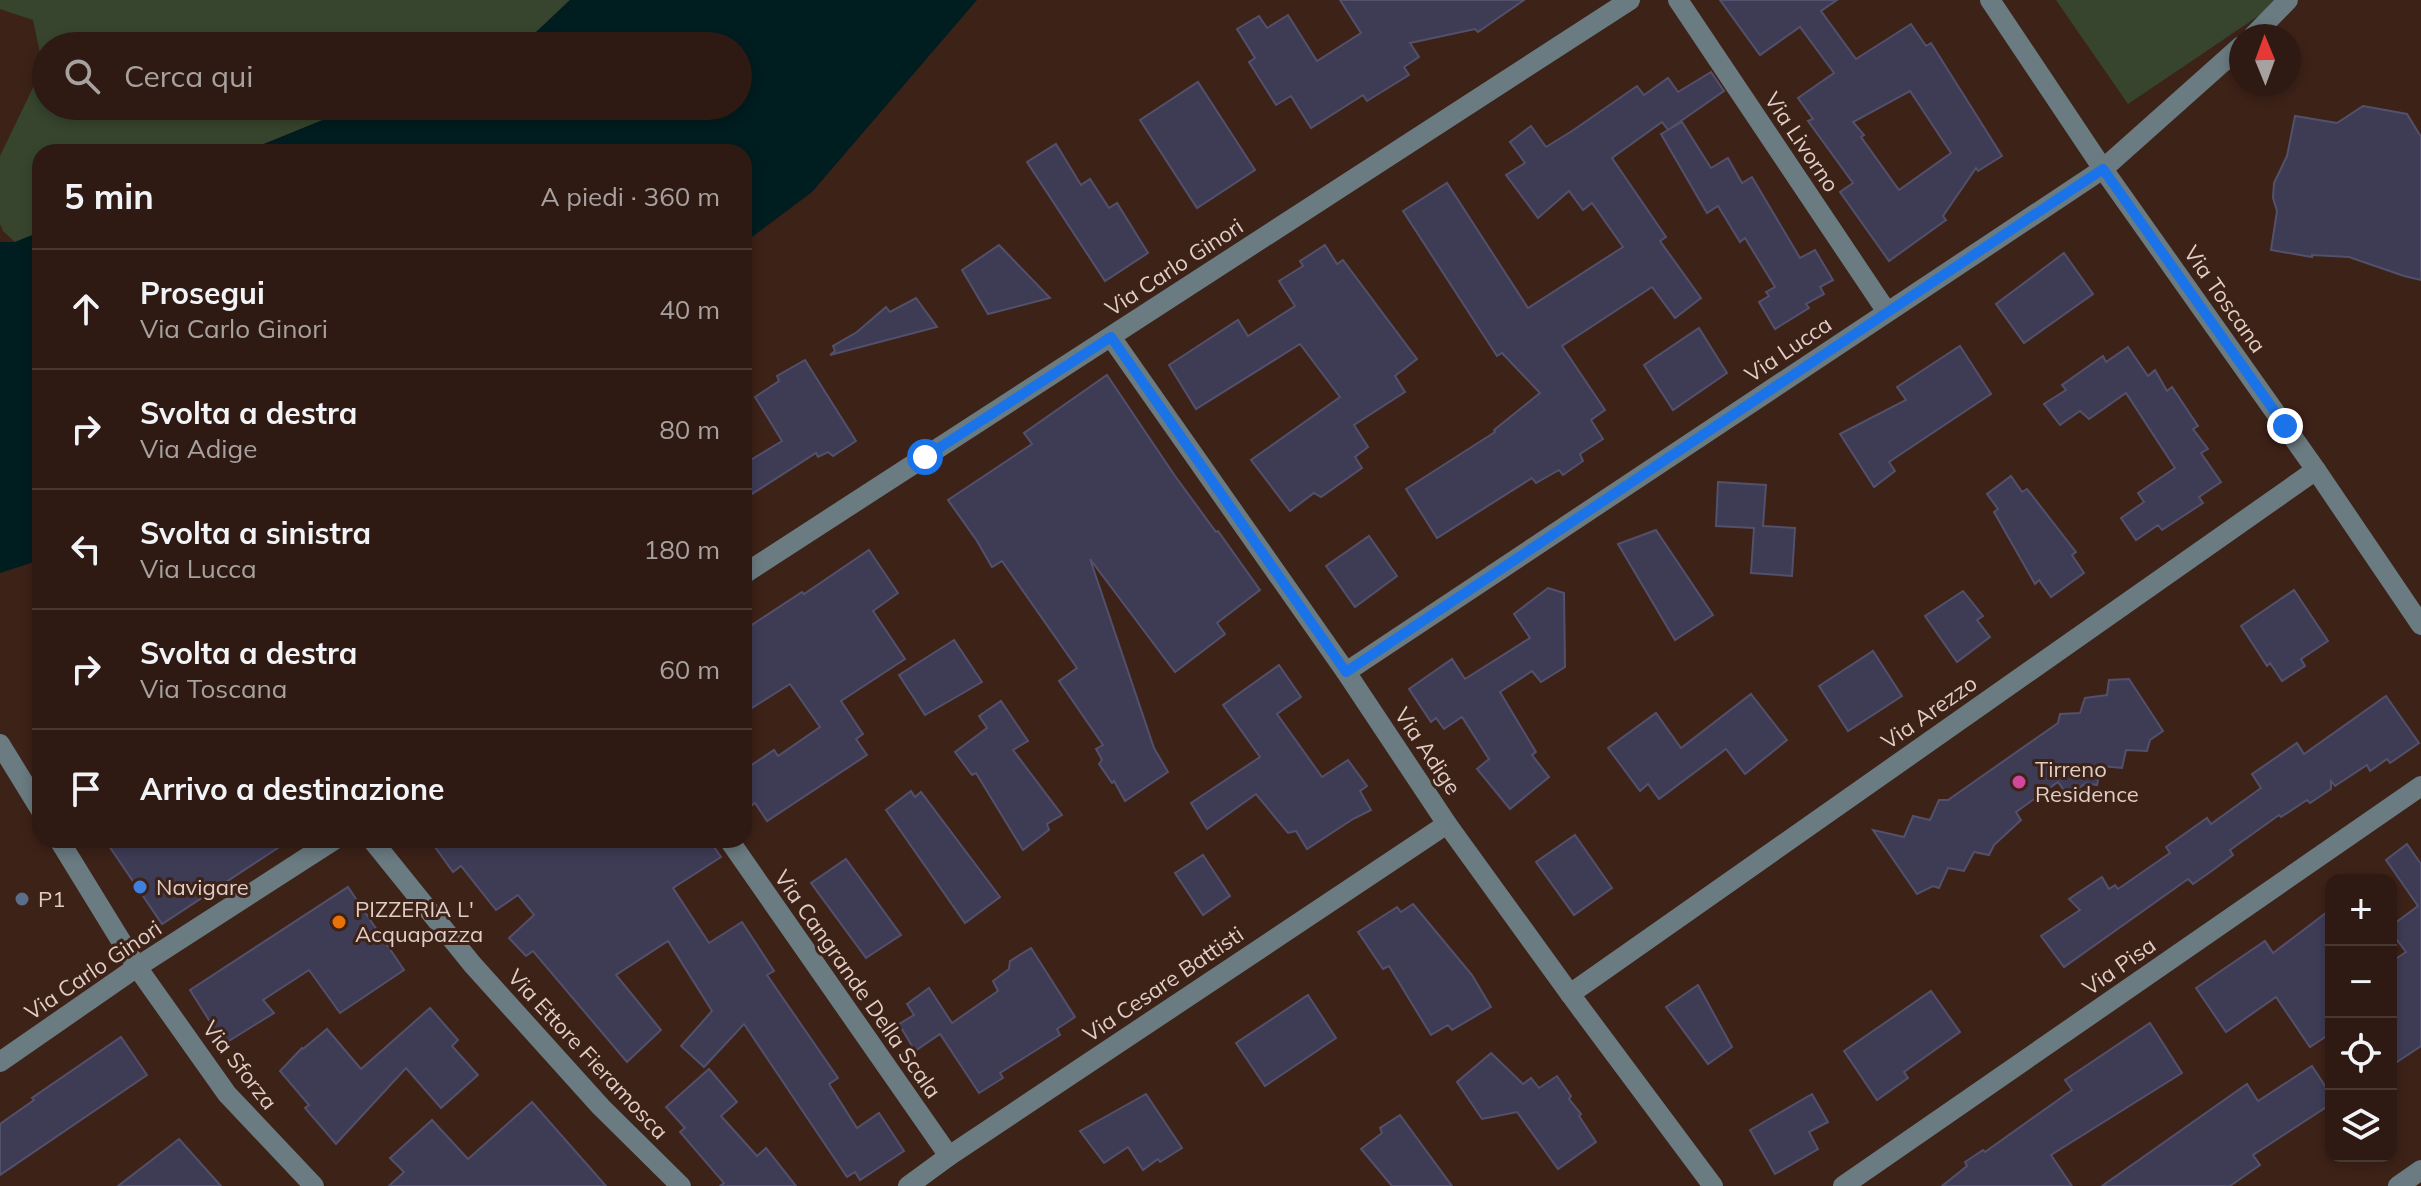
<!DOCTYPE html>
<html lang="it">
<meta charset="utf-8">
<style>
body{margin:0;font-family:Mulish,sans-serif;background:#36231b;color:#f1f3f6}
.controls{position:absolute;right:24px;bottom:24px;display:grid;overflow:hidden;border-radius:16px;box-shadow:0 4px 12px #0003}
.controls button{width:72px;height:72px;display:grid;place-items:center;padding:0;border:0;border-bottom:2px solid #493832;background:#2e1a12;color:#f1f3f6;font:40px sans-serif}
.compass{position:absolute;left:2229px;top:24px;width:72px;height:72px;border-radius:50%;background:#2e1a12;box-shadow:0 4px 12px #0003;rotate:359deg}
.stop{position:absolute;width:24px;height:24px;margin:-18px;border:6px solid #1a73e8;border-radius:50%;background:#fff}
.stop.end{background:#1a73e8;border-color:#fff;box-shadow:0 2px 8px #0008}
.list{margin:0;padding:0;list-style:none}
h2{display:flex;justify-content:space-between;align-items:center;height:104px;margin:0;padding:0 32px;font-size:34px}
h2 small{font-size:26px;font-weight:400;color:#a7a19f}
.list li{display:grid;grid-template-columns:52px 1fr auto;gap:24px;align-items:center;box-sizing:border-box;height:120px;padding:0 32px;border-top:2px solid #493832}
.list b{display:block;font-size:30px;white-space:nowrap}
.list p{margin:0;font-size:26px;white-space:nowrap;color:#a7a19f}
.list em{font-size:26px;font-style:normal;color:#a7a19f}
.icon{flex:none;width:44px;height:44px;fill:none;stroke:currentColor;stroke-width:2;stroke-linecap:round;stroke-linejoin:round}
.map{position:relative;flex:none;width:2421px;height:1186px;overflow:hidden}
.search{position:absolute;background:#2e1a12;box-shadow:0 4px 12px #0003;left:32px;top:32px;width:720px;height:88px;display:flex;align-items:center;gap:20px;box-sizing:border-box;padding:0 28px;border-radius:44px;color:#a7a19f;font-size:30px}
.panel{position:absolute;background:#2e1a12;box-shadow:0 4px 12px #0003;left:32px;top:144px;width:720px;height:704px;border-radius:24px}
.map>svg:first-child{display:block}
.green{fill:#37452e}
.water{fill:#001d1f}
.building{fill:#3e3b55;stroke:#53506c;stroke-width:2;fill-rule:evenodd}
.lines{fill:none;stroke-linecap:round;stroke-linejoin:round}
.minor{stroke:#6a7b81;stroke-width:20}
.route{stroke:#1a73e8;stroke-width:10}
.hotel-dot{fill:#d1479c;stroke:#3d2218;stroke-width:3}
.shop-dot{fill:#3f7fe0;stroke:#3d2218;stroke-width:3}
.service-dot{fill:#5c6f8a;stroke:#3d2218;stroke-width:3}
.food-dot{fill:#e8710a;stroke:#3d2218;stroke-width:3}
.labels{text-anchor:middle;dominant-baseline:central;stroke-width:6;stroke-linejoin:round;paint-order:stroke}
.street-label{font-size:22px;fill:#dfcdc6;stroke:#3d2218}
.poi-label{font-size:22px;fill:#dfcdc6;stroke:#3d2218;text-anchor:start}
</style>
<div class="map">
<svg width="2421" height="1186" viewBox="0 0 2421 1186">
<rect width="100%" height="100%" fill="#3d2218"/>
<g class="green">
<path d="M0,0h570l-36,34 -29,12h-459v60h311l-113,46h-204v80l-25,10 -12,-11 -3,-7v-68l43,-89 -10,-47 -33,-11z"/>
<path d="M2056,0h226l-154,104z"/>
</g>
<g class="water">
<path d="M570,0h407l-165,192 -68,51v-91h-500l113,-46h381v-60h-233l29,-12z"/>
<path d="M40,232v328l-40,13v-331h15z"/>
</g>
<g class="building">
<path d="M1340,0h184l-46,32 -3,-3 -65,14 9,14 -15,10 5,8 -42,26 -4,-6 -52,33 -20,-32 -15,9 -27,-43 6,-4 -18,-29 22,-13 8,12 21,-13 29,46 44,-28z"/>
<path d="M1720,0h117l-16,11 35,48 55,-35 15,22 5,-3 71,113 -24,15 -2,-3 -33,48 3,4 -57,41 -49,-69 13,-9 -45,-62 5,-2 -15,-21 36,-25 -34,-46 -40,28zM1910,91l41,62 -52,37 -38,-53 3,-2 -11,-13z"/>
<path d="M1711,72l13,19 -56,39 -6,-8 -50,36 54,79 -6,4 41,57 -26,20 -23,-31 -90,59 43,64 -14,10 12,19 -23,15 3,7 -20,14 -4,-5 -23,13 -4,-5 -95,60 -31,-49 89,-57 -1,-2 46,-37 -38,-40 -5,3 -94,-145 44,-28 81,125 95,-61 -31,-44 -9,7 -14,-19 -31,27 -32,-43 19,-12 -15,-21 21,-16 15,21 26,-16 65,-45 7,9 24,-17 10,14z"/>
<path d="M1198,82l57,88 -58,38 -57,-88z"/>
<path d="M2363,106l44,8 14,23v143l-17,-4 -55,-19 -37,-2v2l-41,-7 6,-39 -4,-13 1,-15 13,-27 8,-40 42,7z"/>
<path d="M1682,122l29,46 17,-10 14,25 10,-6 48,81 15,-8 18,30 -13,7 4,7 -18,10 3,4 -34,21 -16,-27 10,-6 -3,-4 9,-5 -30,-49 -5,4 -22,-36 -11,7 -46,-79z"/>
<path d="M1056,144l25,41 9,-6 19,29 8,-5 31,50 -43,28 -78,-119z"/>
<path d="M999,245l51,53 -62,16 -26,-44z"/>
<path d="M1325,245l12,19 6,-4 74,99 -22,17 10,16 -51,33 14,22 -13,10 7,11 -41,29 -7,-4 -24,18 -39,-51 89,-63 -40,-53 -104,65 -27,-44 69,-45 10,16 47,-30 -16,-25 24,-15 -3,-5z"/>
<path d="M2064,253l29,41 -69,49 -28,-39z"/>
<path d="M916,298l21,29 -107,28 5,-4 -2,-5 24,-14 29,-25 4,5z"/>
<path d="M1699,328l28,45 -54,37 -29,-45z"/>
<path d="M1960,346l31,48 -102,68 6,9 -21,16 -34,-53 66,-34 -9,-13z"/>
<path d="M2128,347l20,29 7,-6 12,21 5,-4 26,39 -5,3 15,20 -7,4 20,29 -22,15 4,6 -41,27 -4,-5 -22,15 -15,-22 23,-16 -6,-9 37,-25 -49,-75 -37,26 -9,-8 -20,14 -16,-21 22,-14 -4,-5 41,-29 3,6z"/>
<path d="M805,360l51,81 -23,15 -5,-4 -10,5 -2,-4 -72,46v-35l38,-23 -27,-44 24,-16 -2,-5z"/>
<path d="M1107,375l68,101 41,56 2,-1 42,59 -43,33 8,11 -50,38 -85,-113 64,189 14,24 -43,29 -11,-20 -2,2 -13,-19 3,-4 -6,-11 7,-4 -44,-64 18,-13 -75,-107 -10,6 -15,-26 -29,-41 84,-56 -8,-11z"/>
<path d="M2011,476l11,16 5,-3 49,63 -4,3 12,18 -33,24 -12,-17 -4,4 -41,-72 4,-3 -11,-15z"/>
<path d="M1718,482l48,3 -3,41 32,2 -3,48 -41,-3 3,-45 -38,-2z"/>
<path d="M1656,530l57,85 -38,25 -57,-96z"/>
<path d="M1369,536l28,40 -42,31 -29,-41z"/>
<path d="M869,550l29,43 -25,18 32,48 -64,42 22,33 -7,5 11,16 -100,66 -12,-18 -11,8v-41l30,-20 4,6 42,-29 -30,-43 -46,29v-83l58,-38 2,2z"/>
<path d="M1548,588l16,5 1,74 -24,15 -9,-11 -32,21 36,60 -4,3 17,22 -39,32 -33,-40 12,-10 -27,-42 -18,12 -8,-11 -5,4 -22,-33 43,-30 13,20 65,-41 -16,-24z"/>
<path d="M2294,590l34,51 -27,18 4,7 -23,15 -12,-18 -3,3 -26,-40z"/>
<path d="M1963,591l20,25 -6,4 13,17 -33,25 -32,-46z"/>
<path d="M954,640l28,42 -57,33 -26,-40z"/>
<path d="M1873,651l29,45 -54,35 -29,-45z"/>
<path d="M1279,665l22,32 -24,17 45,63 26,-17 19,26 -7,5 11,19 -18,9 -46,30 -11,-18 -8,2 -32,-39 -49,35 -16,-26 69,-46 -37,-52z"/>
<path d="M2129,679l34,52 -13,9 -3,11 -21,-1 -4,18 -21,-2 -4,19 -11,-2 -18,13 -10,-14 -42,30 5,8 -27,25 -5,10 -15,-3 -10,19 -16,-3 -9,20 -6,-2 -16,8 -44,-64 31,7 9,-21 17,4 9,-20h9l110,-77 2,-9 20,-1 5,-15 22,-3 2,-15z"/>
<path d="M1751,694l36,46 -42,34 -19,-25 -67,50 -11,-15 -8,7 -32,-43 48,-35 25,35z"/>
<path d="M2386,696l33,47 -29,20 -3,-4 -17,12 -3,-6 -32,21 -4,-5v8l-21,14 -3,-3 -26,17 -2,-2 -49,35 3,5 -20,15 -20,14 -5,-5 -124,88 -23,-31 39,-26 -11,-11 33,-22 7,12 6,-4 3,4 52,-36 -4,-6 41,-29 4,6 50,-36 -9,-14 45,-31 7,11z"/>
<path d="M1001,701l27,40 -15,9 49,65 -15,9 2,6 -26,20 -47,-77 -4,2 -17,-23 32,-24 -8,-12z"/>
<path d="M911,791l4,6 6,-5 79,105 -35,26 -79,-113z"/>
<path d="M1575,835l37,53 -38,27 -38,-53z"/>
<path d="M105,840h185l-128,84z"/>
<path d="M430,840h279l12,17 -48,31 36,55 33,-21 32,49 -7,4 71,103 -9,6 28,44 22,-15 25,38 -44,29 -5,-8 -8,5 -103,-153 -40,43 -23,-21 31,-35 -44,-70 -52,34 45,55 -34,32 -94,-111 -7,5 -17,-18 25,-23 -16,-20 -22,15 -35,-44 -8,6z"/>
<path d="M2407,844l14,20v182l-30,20v-104l15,-10 -15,-20v-6l27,-20 -32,-46z"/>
<path d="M1203,855l27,41 -27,19 -28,-42z"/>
<path d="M846,859l55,76 -35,23 -55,-75z"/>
<path d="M348,887l56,83 -64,43 -31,-43 -46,30 11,13 -50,31 -34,-54z"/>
<path d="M1413,904l59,71 19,32 -39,23 -4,-5 -17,10 -42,-69 -6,3 -25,-37 39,-25 4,5z"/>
<path d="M2331,909v124l-21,14 -34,-50 -50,35 -30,-44 69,-47 8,12z"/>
<path d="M1031,948l44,69 -18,12 3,6 -60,38 3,5 -24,15 -39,-59 -25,17 -16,-27 15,-9 -7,-11 22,-16 23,35 46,-32 -5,-10 16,-12 1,-8z"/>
<path d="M1698,985l34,62 -24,17 -42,-57z"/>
<path d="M1931,991l29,41 -56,40 4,6 -31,22 -33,-49z"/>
<path d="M1308,995l28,43 -71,48 -29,-43z"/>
<path d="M430,1008l28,32 -6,6 26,29 -37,33 -35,-40 -70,76 -31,-36 4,-3 -29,-34 22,-23 1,1 24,-20 34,40z"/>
<path d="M2150,1023l32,50 -131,82 21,31h-130l25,-20 -2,-4 18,-12 2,2 87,-62 -7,-10z"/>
<path d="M121,1037l26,38 -147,100v-51l34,-24 -2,-2z"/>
<path d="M1491,1053l32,31 8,-6 8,10 18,-12 14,20 -2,3 12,15 -2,2 17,26 -38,27 -41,-57 -35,7 -25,-37z"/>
<path d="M2312,1066l19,29v9l-78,51 7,10 -30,21h-128l145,-102 11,17z"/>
<path d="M709,1069l28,33 -16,14 36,40 9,-8 30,38h-76l4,-3 -44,-51 5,-4 -19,-21z"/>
<path d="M1146,1094l36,54 -22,14 -2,-3 -15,11 -15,-23 -24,16 -24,-32z"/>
<path d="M1812,1094l16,28 -19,10 9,17 -43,25 -25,-44z"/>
<path d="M532,1102l74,84h-217l15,-14 -14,-14 42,-38 36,39z"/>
<path d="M1400,1115l52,71h-60l-31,-37 21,-16 -2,-5z"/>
<path d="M179,1139l42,47h-103z"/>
</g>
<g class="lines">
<g class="minor">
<path d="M1678,0l209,312"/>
<path d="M1990,0l113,169 213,301 105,155"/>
<path d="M2253,36l35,-36"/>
<path d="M1111,337l235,335 101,152 123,170 143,192"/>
<path d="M744,574l886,-574"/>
<path d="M1346,672l757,-503 138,-123"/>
<path d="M0,744l40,65"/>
<path d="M59,840l78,127 90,127 87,92"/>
<path d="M372,840l100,124 129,143 80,79"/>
<path d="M729,840l220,316"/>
<path d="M1570,994l746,-524"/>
<path d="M0,1062l137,-95 197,-127"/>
<path d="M908,1186l41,-30 498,-332"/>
<path d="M1843,1186l578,-400"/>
<path d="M2398,1186l23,-16"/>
</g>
</g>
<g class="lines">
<path class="route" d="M925,457l186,-120 235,335 757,-503 182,257"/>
</g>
<circle class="hotel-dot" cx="2019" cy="782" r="8"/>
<circle class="shop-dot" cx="140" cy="887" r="8"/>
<circle class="service-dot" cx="22" cy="899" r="8"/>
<circle class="food-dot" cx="339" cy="922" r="8"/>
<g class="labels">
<g class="street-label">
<text transform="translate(1802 142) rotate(56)">Via Livorno</text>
<text transform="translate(1174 267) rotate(-33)">Via Carlo Ginori</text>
<text transform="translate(2225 299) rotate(55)">Via Toscana</text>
<text transform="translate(1788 349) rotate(-34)">Via Lucca</text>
<text transform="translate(1929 712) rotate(-35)">Via Arezzo</text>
<text transform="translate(1428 751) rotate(56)">Via Adige</text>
<text transform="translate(2119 966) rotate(-35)">Via Pisa</text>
<text transform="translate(93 970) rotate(-34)">Via Carlo Ginori</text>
<text transform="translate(858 984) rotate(55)">Via Cangrande Della Scala</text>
<text transform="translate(1163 984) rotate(-34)">Via Cesare Battisti</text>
<text transform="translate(588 1054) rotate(47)">Via Ettore Fieramosca</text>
<text transform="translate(240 1065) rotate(52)">Via Sforza</text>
</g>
<g class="poi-label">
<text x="2035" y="769">Tirreno<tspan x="2035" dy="25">Residence</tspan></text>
<text x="156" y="887">Navigare</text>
<text x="38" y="899">P1</text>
<text x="355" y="909">PIZZERIA L'<tspan x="355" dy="25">Acquapazza</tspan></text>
</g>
</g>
</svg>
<div class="controls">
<button>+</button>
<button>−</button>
<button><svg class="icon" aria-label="locate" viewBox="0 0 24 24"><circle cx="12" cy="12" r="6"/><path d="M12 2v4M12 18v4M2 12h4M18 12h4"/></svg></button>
<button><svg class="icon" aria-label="layers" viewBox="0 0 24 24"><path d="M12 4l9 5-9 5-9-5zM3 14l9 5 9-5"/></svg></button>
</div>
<svg class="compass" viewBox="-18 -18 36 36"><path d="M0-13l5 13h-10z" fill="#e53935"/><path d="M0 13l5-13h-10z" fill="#a7a19f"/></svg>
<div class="stop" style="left:925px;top:457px"></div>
<div class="stop end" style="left:2285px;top:426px"></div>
<div class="search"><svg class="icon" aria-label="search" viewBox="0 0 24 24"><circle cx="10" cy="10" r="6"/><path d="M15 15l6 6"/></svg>Cerca qui</div>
<section class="panel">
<h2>5 min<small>A piedi · 360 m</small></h2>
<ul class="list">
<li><svg class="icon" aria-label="ahead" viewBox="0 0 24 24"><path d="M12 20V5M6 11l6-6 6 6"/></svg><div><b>Prosegui</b><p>Via Carlo Ginori</p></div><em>40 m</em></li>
<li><svg class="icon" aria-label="right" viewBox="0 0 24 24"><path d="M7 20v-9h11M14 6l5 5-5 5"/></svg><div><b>Svolta a destra</b><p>Via Adige</p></div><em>80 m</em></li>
<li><svg class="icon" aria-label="left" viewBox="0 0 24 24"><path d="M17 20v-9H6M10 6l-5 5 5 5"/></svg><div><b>Svolta a sinistra</b><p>Via Lucca</p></div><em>180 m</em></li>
<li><svg class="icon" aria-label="right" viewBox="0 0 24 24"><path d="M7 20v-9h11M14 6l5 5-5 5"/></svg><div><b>Svolta a destra</b><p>Via Toscana</p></div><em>60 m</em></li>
<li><svg class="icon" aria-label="arrive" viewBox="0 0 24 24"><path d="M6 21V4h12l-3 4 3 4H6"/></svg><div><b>Arrivo a destinazione</b></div></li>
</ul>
</section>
</div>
